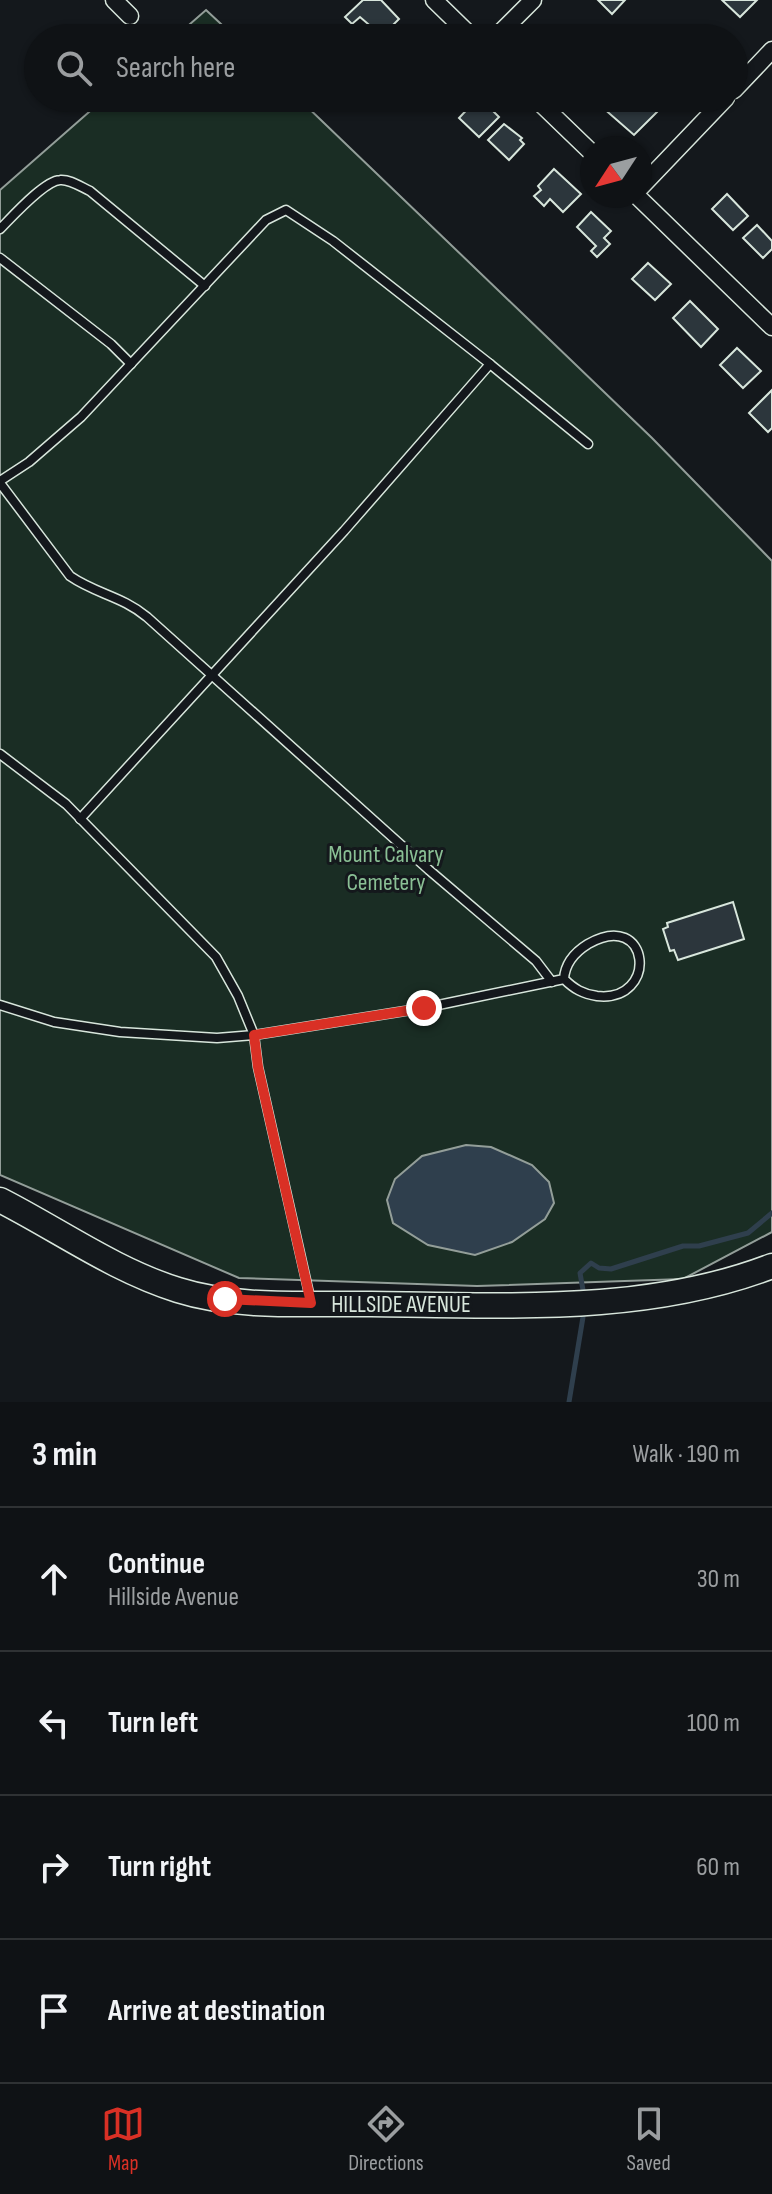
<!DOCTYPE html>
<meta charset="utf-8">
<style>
body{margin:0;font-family:"Sofia Sans Condensed",sans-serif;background:#181b1e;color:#f1f3f6}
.compass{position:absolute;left:580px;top:136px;width:72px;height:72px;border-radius:50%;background:#0f1215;box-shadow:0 2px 6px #0004;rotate:234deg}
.stop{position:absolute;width:24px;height:24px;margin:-18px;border:6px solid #d93025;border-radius:50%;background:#fff}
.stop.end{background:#d93025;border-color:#fff;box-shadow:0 2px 8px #0008}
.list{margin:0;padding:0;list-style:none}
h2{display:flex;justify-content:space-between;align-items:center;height:104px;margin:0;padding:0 32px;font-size:34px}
h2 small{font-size:26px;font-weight:400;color:#9b9ea0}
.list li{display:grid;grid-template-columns:52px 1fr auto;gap:24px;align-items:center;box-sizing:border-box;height:144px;padding:0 32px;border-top:2px solid #2f3234}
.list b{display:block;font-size:30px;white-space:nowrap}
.list p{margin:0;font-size:26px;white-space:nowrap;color:#9b9ea0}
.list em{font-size:26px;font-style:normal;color:#9b9ea0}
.icon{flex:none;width:44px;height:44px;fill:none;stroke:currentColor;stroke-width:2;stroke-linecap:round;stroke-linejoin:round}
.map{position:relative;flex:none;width:772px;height:1402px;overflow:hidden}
.search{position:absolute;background:#0f1215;box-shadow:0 2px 6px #0004;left:24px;right:24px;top:24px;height:88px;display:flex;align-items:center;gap:20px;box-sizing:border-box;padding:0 28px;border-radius:44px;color:#9b9ea0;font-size:30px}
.sheet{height:680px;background:#0f1215}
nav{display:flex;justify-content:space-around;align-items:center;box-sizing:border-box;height:112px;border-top:2px solid #2f3234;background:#0f1215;font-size:22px;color:#9b9ea0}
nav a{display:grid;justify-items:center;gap:4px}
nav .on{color:#d93025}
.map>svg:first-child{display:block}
.green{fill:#1a2d24;stroke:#939e99;stroke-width:2}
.water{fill:#2f3f4d;stroke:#939e99;stroke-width:2}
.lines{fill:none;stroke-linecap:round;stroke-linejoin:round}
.stream{stroke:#2f3f4d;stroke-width:5}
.building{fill:#2c363c;stroke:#d8e6dc;stroke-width:2}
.service-casing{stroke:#d8e6dc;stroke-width:11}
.minor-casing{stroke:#d8e6dc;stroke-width:19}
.secondary-casing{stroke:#d8e6dc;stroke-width:27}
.service{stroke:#14181c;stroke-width:8}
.minor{stroke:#14181c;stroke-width:16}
.secondary{stroke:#14181c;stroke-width:24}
.route{stroke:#d93025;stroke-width:10}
.labels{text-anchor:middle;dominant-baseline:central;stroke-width:6;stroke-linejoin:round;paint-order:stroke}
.park-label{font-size:24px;fill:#8ac095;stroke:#14181c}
.street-label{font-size:24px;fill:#d8e6dc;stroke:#14181c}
</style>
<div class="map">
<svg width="772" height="1402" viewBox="0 0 772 1402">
<rect width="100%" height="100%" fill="#14181c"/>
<g class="green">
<path d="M206,10l30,28h-62z"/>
<path d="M105,98h193l354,340 120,123v671l-89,47 -206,7 -238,-8 -239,-103v-985z"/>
</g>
<path class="water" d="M466,1145l25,2 41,18 17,17 5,21 -9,16 -33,23 -37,13 -47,-10 -35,-22 -6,-23 8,-21 27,-23z"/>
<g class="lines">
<g class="stream">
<path d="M583,1290l-3,-17 11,-10 8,5 12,1 72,-23h16l49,-13 24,-20"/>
<path d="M569,1402l14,-85"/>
</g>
</g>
<g class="building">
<path d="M363,0h18l18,19 -17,17 -22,-19 -8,7 -7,-7z"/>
<path d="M598,0h27l-13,14z"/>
<path d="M722,0h35l-17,17z"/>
<path d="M612,98h18l5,5 5,-5h7l12,12 -25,25 -32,-28z"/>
<path d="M476,100l7,7 3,-3 13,13 -20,20 -20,-19z"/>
<path d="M504,124l18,14 -2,2 4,4 -15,16 -21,-20z"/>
<path d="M554,169l27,25 -18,18 -13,-13 -6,7 -10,-10 7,-6 -3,-4z"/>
<path d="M727,194l21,22 -15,14 -21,-21z"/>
<path d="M591,212l20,19 -7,7 6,6 -13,13 -6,-6 5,-5 -19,-19z"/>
<path d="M757,225l15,16v8l-9,9 -20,-20z"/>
<path d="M648,263l23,21 -16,16 -23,-21z"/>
<path d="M690,301l28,28 -17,18 -28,-29z"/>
<path d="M737,348l24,23 -18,17 -23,-23z"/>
<path d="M772,390v38l-4,4 -19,-19z"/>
<path d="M733,902l11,37 -66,21 -4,-10 -4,1 -7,-22 5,-2 -1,-4z"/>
</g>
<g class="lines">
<defs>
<g id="service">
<path d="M0,229c12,-12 44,-48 60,-49 10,-1 21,7 30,11l115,95"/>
<path d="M0,258l111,86 20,20"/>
<path d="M0,481l29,-19 52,-45 185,-197 20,-10 47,31 157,123"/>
<path d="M0,483l70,93c26,18 52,20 77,41l282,253 107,91 16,21"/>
<path d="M0,754l66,50 150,153 22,39 16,39 4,32 53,235"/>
<path d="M80,819l264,-288 146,-167 98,80"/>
<path d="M0,1005l54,17 66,10 97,6 37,-3 170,-27 140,-29c10,10 19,15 33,17 62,7 54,-88 -9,-52 -13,8 -23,20 -24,35"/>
</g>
<g id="minor">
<path d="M114,0l16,16"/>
<path d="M434,0l39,38"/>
<path d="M495,38l38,-38"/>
<path d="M734,90l38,-40"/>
<path d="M535,98l57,55"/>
<path d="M640,188l86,-90"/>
<path d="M637,196l135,131"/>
</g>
<path id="secondary" d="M0,1200c59,30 114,70 178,90 60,19 130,13 193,14 133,1 274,11 401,-38"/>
</defs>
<use href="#service" class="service-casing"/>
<use href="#minor" class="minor-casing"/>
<use href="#secondary" class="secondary-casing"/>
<use href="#service" class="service"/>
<use href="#minor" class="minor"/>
<use href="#secondary" class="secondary"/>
</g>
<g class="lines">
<path class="route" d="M225,1299l86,4 -53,-236 -4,-32 170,-27"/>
</g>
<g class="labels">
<g class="park-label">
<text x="386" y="854">Mount Calvary<tspan x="386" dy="28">Cemetery</tspan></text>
</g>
<g class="street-label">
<text x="401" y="1304">HILLSIDE AVENUE</text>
</g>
</g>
</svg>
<svg class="compass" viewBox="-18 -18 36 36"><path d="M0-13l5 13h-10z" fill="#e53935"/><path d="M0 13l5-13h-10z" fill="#9b9ea0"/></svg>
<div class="stop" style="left:225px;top:1299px"></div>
<div class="stop end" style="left:424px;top:1008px"></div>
<div class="search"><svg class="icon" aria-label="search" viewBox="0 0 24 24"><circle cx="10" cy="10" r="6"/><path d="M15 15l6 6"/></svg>Search here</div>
</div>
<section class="sheet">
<h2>3 min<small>Walk · 190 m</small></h2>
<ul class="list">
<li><svg class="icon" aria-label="ahead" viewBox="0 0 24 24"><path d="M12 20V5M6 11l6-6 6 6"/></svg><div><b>Continue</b><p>Hillside Avenue</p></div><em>30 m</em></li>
<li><svg class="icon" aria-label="left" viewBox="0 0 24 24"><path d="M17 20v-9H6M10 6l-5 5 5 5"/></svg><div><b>Turn left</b></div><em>100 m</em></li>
<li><svg class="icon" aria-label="right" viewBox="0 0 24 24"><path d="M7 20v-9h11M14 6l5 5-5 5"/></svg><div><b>Turn right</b></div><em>60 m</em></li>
<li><svg class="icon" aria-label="arrive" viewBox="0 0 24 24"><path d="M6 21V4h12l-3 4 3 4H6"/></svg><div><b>Arrive at destination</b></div></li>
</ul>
</section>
<nav>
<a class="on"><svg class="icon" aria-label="map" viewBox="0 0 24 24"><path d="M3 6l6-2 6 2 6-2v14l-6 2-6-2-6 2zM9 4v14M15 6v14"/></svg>Map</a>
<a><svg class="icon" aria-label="directions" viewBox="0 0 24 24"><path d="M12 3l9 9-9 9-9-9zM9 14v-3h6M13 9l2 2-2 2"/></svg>Directions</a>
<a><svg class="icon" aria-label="saved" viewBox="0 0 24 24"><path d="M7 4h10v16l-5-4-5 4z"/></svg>Saved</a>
</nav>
